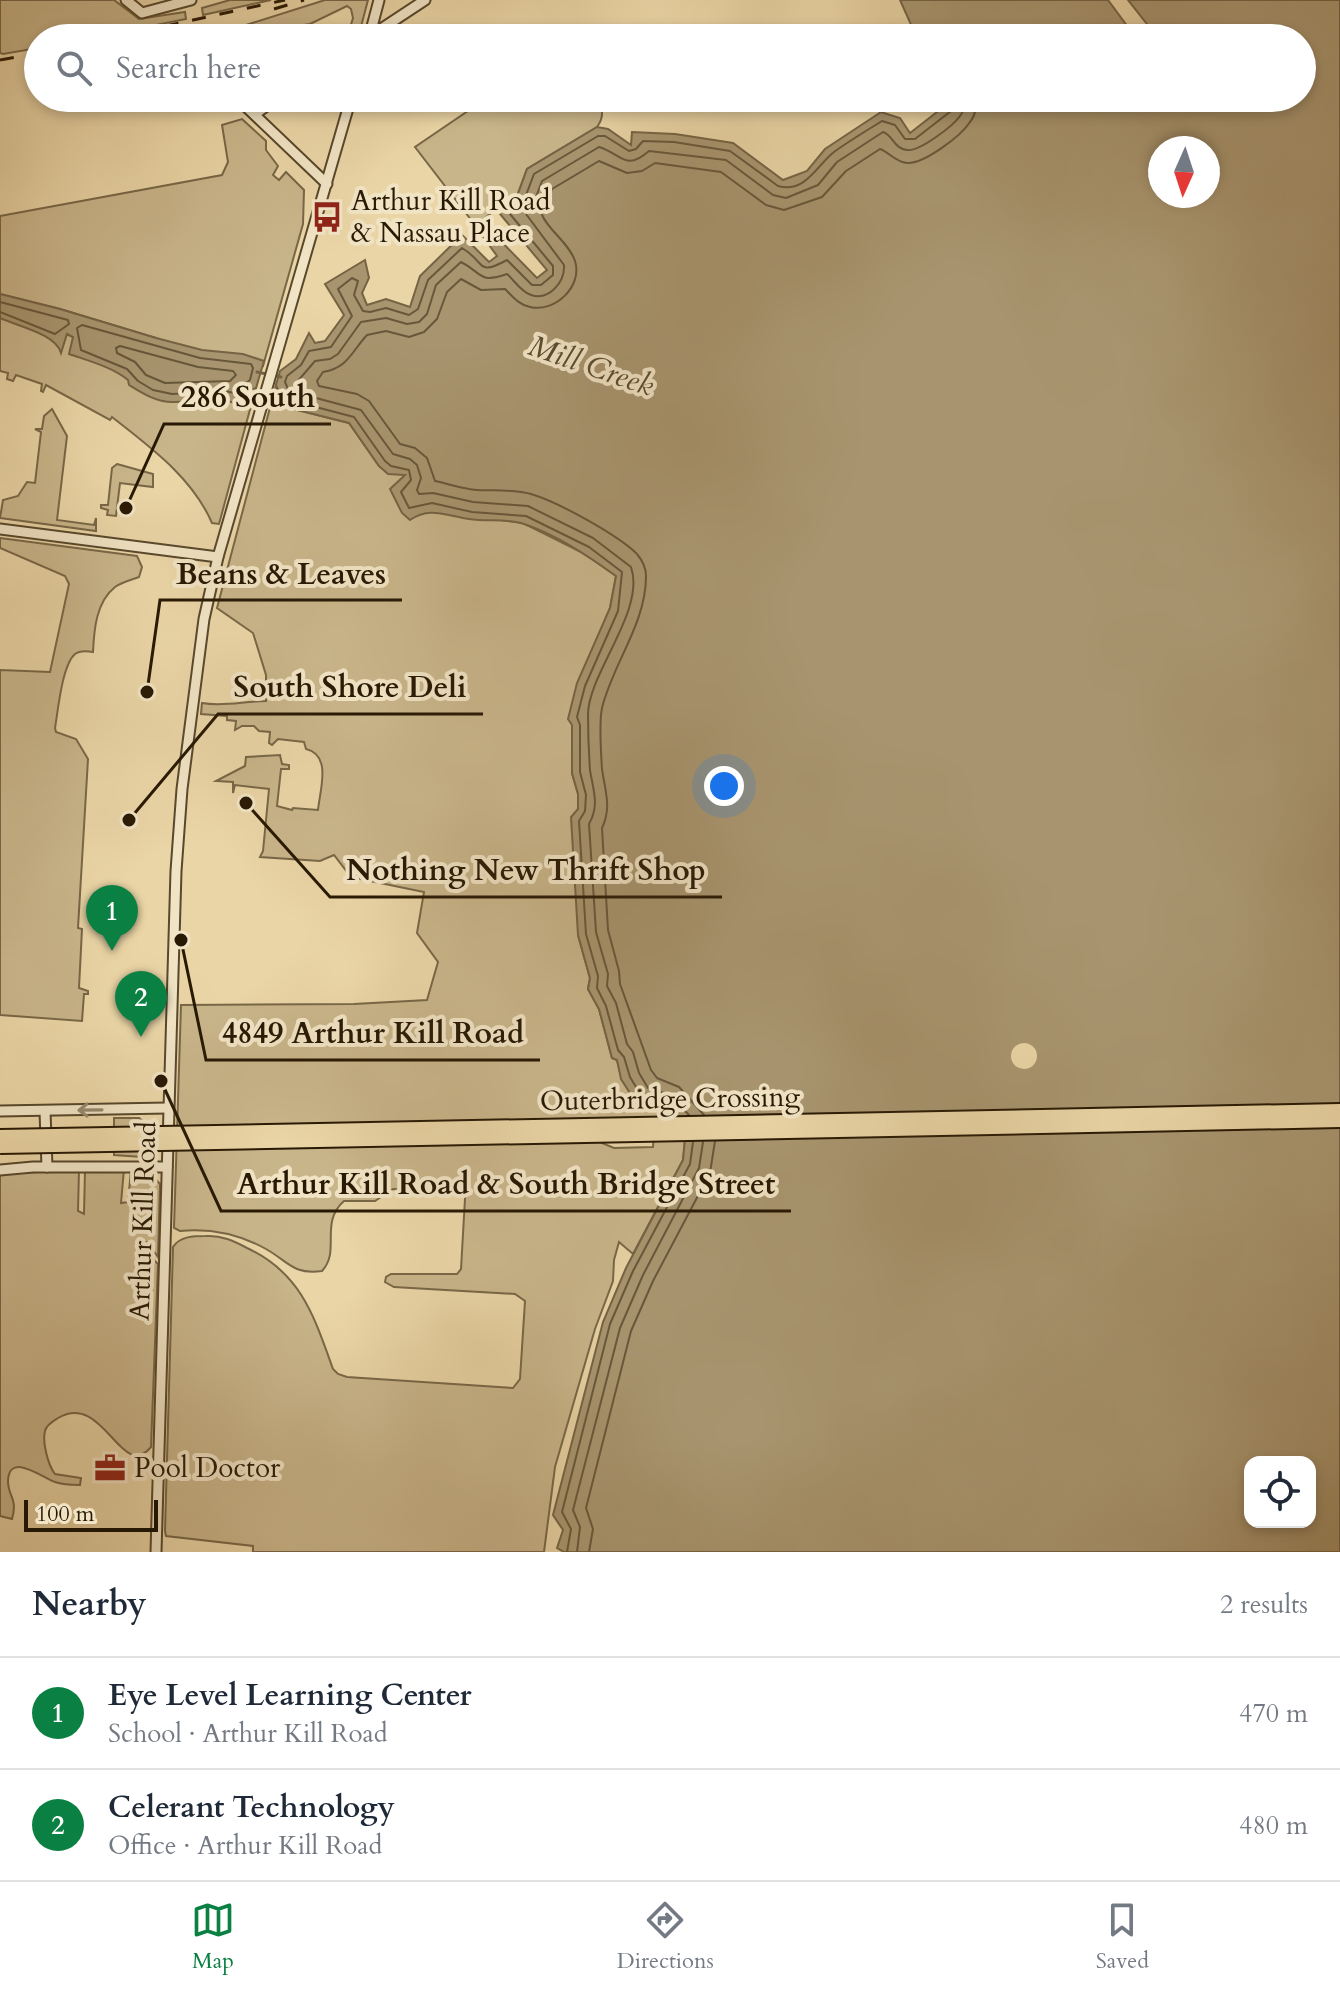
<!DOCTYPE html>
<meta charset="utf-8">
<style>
body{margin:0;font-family:Cardo,serif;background:#f2f2f3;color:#1f2937}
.controls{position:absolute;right:24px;bottom:24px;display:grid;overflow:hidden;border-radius:16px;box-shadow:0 4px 12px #0003}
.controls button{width:72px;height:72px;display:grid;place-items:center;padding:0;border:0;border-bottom:2px solid #e0e1e3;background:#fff;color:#1f2937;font:40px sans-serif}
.compass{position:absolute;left:1148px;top:136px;width:72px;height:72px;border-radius:50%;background:#fff;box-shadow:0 4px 12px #0003;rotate:183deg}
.scale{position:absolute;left:24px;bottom:20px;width:134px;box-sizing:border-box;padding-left:8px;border:4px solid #281904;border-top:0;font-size:22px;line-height:28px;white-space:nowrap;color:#281904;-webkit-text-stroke:6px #f1e4c5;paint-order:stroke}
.you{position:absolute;left:724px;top:786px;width:28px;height:28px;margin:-20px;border:6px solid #fff;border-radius:50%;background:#1a73e8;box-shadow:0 0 0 12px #1a73e833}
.badge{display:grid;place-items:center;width:52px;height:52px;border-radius:50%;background:#0b8043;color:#fff;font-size:26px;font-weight:700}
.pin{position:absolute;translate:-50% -66px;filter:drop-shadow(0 2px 4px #0008)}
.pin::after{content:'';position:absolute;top:42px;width:28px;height:24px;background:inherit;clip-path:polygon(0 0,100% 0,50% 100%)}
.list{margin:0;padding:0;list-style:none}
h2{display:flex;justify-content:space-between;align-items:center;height:104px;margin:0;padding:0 32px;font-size:34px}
h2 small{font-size:26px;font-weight:400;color:#747a83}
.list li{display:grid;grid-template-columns:52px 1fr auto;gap:24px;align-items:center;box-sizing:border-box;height:112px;padding:0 32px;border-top:2px solid #e0e1e3}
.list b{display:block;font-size:30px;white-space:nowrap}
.list p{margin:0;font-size:26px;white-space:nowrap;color:#747a83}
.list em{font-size:26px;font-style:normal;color:#747a83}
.icon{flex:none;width:44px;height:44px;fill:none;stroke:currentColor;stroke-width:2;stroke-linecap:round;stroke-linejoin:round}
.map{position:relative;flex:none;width:1340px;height:1552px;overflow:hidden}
.search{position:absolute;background:#fff;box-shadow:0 4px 12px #0003;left:24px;right:24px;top:24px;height:88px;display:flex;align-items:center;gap:20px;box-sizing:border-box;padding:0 28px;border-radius:44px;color:#747a83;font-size:30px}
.sheet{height:328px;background:#fff}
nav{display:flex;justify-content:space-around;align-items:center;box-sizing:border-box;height:112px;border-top:2px solid #e0e1e3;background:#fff;font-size:22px;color:#747a83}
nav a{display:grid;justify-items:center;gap:4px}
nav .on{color:#0b8043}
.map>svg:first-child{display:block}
.green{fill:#c9b58a;stroke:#786747;stroke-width:2;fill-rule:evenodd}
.water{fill:#a8956f;stroke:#756344;stroke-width:2;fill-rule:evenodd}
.pier{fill:#ead5a6}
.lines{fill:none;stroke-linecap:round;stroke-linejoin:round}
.shore{stroke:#68573a;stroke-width:2}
.stream{stroke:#756344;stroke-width:3}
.minor-casing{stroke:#58482c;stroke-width:13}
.highway-casing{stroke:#281904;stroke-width:16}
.minor{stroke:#f1e4c5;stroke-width:9}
.highway{stroke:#ead5a6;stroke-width:12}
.rail{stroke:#281904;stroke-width:3;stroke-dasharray:14 14;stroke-linecap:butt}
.highway-bridge-casing{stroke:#281904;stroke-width:16;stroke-linecap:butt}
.highway-bridge{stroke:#ead5a6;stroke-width:12}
.oneway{stroke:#97896e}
.labels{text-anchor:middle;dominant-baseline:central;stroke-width:8;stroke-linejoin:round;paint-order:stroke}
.poi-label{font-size:28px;fill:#281904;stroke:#f1e4c5;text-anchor:start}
.street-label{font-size:28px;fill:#281904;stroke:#f1e4c5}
.water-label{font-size:30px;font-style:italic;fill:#5b4b2f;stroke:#f1e4c5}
.leader{fill:none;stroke:#281904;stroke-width:3}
.callout-dot{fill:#281904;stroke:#f1e4c5;stroke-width:3}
.callout-label{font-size:30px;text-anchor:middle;font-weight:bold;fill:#281904;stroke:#f1e4c5;stroke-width:8;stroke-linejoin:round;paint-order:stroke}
</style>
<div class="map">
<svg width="1340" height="1552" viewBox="0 0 1340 1552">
<rect width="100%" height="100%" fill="#ead5a6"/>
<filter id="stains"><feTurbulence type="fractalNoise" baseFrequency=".0025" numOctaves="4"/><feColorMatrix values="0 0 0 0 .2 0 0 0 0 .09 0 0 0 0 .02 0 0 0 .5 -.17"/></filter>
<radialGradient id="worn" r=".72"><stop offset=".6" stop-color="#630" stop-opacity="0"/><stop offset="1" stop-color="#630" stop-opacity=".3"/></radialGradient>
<g class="green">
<path d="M0,0h114l25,19 46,-7 1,7 -95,19h-53v10l-35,6 -3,-1z"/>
<path d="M230,0h41l-68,15 -1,-7z"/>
<path d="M325,0h43l-10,38h-11l6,-20 -2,-9 -4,-3 -37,18 -84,14h-18l-1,-5 39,-8z"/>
<path d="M487,98h107c9,10 11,18 3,29l-70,42 -11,30c-16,3 -26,17 -41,26l-60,-78z"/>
<path d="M242,119l24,22v9l12,16 -5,9 6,5 7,-8 18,18 -1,34 -40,142 -80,-16 -27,-12 -96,-29 -60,-15v-78l222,-41 6,-13 -6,-37z"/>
<path d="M0,313l67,21 28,14 163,32 -39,144 -7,-1c-20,-46 -62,-76 -100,-106l-2,3 -64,-35 -3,7 -2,-1 1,-7 -26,-9 -3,6 -6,-2 1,-6 -8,-2z"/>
<path d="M276,385l9,22 64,16 30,43 27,9 14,38 11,-2 92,12 62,31 31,22 -6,32 -14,34 -24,83v48l6,21v141l12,43 -2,11 11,20 13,49 5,2 5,19 15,25 23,5 25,30 -2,21 -50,94 -14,-12 -5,18 -1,21 -18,48 -40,138 -11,85h-291v-6l-87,-10 -1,-5 8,-284c7,-11 21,-11 33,-11 15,-1 28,5 41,12 54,25 67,68 86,121l5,5 9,3 166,11 7,-9 5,-78 -10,-7 -121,-7 -9,-5 1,-5 5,-3h66l4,-5 5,-88h-8l-2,9 -20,-5 -14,6 -29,-2 -18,12h-31c-25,22 -3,50 -22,70 -29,4 -33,-9 -56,-22 -27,-15 -55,-21 -86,-18l-6,-3 7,-223 173,-1 73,-4 11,-38 -21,-29 7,-41 -73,-15 -17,-22 -14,6 -60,-4 3,-6 6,-62 -34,-4 -2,8v-11l-17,-1 29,-15 1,-9 34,-2 2,9 7,1v4h-8l-4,37 15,4 1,-2 25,2c2,-20 14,-55 -12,-61l-2,-7 -26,-3 -6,6 -3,-2 1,-11 -11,-1 -5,-5h-12l-7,4 1,-9 -9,-1v-4l-26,-2 1,-11c21,4 42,-2 64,-2v-26l-13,-42 -36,-25zM654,1131l-1,16 -39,1 -17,-7z"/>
<path d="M52,409l15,27 -10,84 37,5 2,-7v13l-96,-13 3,-18 15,-4 9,-14 8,1 6,-51 -6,-3h7l2,-13z"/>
<path d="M117,464l36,10v13l-33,-4 -4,33 -9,-1 1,-5 -7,-2v-3h7l4,-37z"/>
<path d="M0,538l137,18 5,11 -3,10c-8,3 -17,5 -24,10 -19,15 -21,43 -22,65 -6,-1 -13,-2 -18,2 -13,11 -17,57 -20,74l1,4 20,7 12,20 -10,169 4,1 -3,59 9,3v3h-4l-2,27 -82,-6v-345l50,2 19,-88 -4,-8 -65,-28z"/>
<path d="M114,1118h25l10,8v26l-7,5 -28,-2z"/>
<path d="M124,1169l-3,34 7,-1 3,-32 18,2 11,12 -2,73 -11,-15 -6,2 5,9 12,11 -7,183c-30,36 -47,-56 -93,-29 -5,3 -12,7 -13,13 -3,11 3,34 10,43l26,4 -1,7c-9,0 -17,0 -25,-3 -12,-4 -46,-31 -47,-1 0,16 10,17 4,38l-12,-3v-342l79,-4 -1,41 6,3 1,-44z"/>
</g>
<g class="water">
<path d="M900,0h208l28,38h-219z"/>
<path d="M1128,0h212v1552h-776l-7,-4 6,-18 -10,-15 50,-193 23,-54 57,-108 2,-21 -25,-29 -23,-6 -16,-25 -4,-19 -5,-2 -13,-49 -11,-20 2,-11 -12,-43 -7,-118 7,-8v-15l-6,-21v-48l-4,-6 9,-36 33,-75 6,-32c-28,-20 -59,-41 -92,-52 -18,-6 -37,-2 -55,-5 -23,-3 -39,-13 -59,1l-8,-7 -12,-24 15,-14 -17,-1 -9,-8 -30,-43 -64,-16 -9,-22 4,-14 16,-12 13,-26 6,10 10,-2 19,-26 -19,-31 40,-24 4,18 -7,15 5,12 19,-6 24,8 10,-31 42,-41 27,27 8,-6 -18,-25 7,-5 51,52 10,-8 -47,-56 3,-13 13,-2 11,-30 70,-42 11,2 23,16 1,-13 43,2 58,9 50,37 24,-9 18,-22 56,-37 19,6 10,15 36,-28 -2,-7h358v-60h-144zM1160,148h48v48h-48zM1250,1462h60v60h-60z"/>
<path d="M0,294l60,15 96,29 46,12 41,4 21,7 -8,27 -10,3 -9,13c-20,-9 -44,-2 -65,-2 -16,0 -30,-9 -43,-17l-1,-5c-16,-13 -39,-19 -59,-26l4,-17 -6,-3 -6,19c-5,-19 -44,-27 -61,-35z"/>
</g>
<circle class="pier" cx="1024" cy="1056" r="13"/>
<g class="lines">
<g class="shore">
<path d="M0,302l68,18 1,4 -14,10 -55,-22"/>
<path d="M82,325l118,33 51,6 2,4 -3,12 -16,13 -9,-2 -53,3 -19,-4 -15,-9 -11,-12 -46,-19 -4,-22z"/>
<path d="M120,346l78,21 35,4 3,4 -6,6 -65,2 -19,-8 -11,-13 -18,-9 -1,-5z"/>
<path d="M676,1115l-12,-13 -22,-5 -12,-20 -6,-20 -6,-7 -12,-44 -9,-18 1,-12 -12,-42 -7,-113 6,-10 1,-16 -6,-23v-47l-3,-8 8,-31 33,-75 4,-39 -33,-25 -63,-31 -54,-4 -40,-9 -23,5 -8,-16 10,-12 -2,-10 -18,-4 -6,-5 -31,-44 -61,-16 -8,-19 2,-6 14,-11 8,-14 22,-4 21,-31 -14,-27 14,-11 6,3 -4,14 9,16 7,1 16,-4 23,7 9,-6 10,-29 34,-32c24,14 14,29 45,12l25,25h9l12,-10v-9l-43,-52v-4l13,-7 11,-29 64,-38h7l24,15 7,-2 7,-8 31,1 56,9 48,35c27,8 39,-21 56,-34 15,-11 32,-21 48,-31l13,4 10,14h10l36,-28 3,-6 -1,-7"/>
<path d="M689,1115l-19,-20 -22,-7 -9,-15 -6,-21 -6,-8 -11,-41 -9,-17 1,-12 -12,-42 -7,-108c11,-19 4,-34 1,-54 -1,-14 -2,-41 -2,-56 1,-42 58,-104 43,-147l-38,-29 -65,-32 -55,-4 -40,-9 -14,1 -2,-4 4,-12 -4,-13 -7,-6 -17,-5 -32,-44 -60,-16 -4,-12 18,-21 15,-2 8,-5 23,-32 25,-4 21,6 12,-2 8,-8 9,-29 25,-23c22,11 17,22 46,12 7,6 14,18 24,21 18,6 34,-13 33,-30l-38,-51 7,-9 9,-24 57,-34c23,7 26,25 50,4l77,9 47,35 13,3 32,-13 19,-23 46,-30c10,3 11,17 24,18 12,2 46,-24 53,-34 5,-6 4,-11 3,-18"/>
<path d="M704,1115l-25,-28 -22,-9 -6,-8 -31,-86 -1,-13 -11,-41 -6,-102c10,-21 3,-37 0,-59 -1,-15 -3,-47 0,-61 11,-45 44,-84 44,-132 0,-8 -4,-16 -9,-22 -19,-19 -79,-52 -106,-60 -17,-5 -36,-3 -54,-4 -14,-1 -28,-6 -42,-9l-8,-23 -12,-10 -15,-4 -31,-43 -12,-7 -38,-8 -2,-5 6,-9c25,-4 29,-21 44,-37l19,-4 23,6 15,-5 13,-13 10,-27 14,-13 20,11 24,-1c7,7 14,16 25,18 25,6 53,-21 45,-46 -6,-18 -26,-30 -33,-46l10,-26 47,-28 28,12 15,-2 13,-8 66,9 45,33 18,5 38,-13 24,-26 34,-22c9,3 15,13 27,14 17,1 54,-27 63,-41 6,-7 6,-15 6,-24"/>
<path d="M567,1552l4,-23 -9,-17 48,-188 23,-53 57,-107 3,-22"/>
<path d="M577,1552l3,-25 -7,-17 47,-182 23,-53 56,-107 4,-26"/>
<path d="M589,1552l4,-23 -7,-21 45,-177 22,-50 57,-108 5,-32"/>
</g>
<path class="stream" d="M257,372l24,5"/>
<defs>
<g id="minor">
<path d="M126,0l16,13 49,-13"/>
<path d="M369,37l56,-37"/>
<path d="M369,38l10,-38"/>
<path d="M237,98l90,86"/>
<path d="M255,114l23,-16"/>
<path d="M0,529l218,28"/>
<path d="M0,1111l168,-3"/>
<path d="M45,1111l2,56"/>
<path d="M0,1170l33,-3h134"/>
<path d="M156,1552l20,-681 6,-82 22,-170 14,-62 133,-459"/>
</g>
<g id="highway">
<path d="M740,1122l600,-12"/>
<path d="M740,1133l600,-12"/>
</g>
</defs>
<use href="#minor" class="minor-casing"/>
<use href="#highway" class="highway-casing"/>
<use href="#minor" class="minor"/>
<use href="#highway" class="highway"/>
<g class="rail">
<path d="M274,9l30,-9"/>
<path d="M110,38l175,-38"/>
<path d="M0,60l38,-7"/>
</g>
<defs>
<g id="highway-bridge">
<path d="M0,1136l740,-14"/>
<path d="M0,1147l740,-14"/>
</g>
</defs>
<use href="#highway-bridge" class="highway-bridge-casing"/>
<use href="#highway-bridge" class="highway-bridge"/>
</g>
<defs><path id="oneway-shaft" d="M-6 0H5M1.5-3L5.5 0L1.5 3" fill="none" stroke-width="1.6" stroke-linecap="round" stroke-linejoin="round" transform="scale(2)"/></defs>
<use class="oneway" href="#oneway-shaft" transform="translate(90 1110) rotate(179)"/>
<defs>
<symbol id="bus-bare" viewBox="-9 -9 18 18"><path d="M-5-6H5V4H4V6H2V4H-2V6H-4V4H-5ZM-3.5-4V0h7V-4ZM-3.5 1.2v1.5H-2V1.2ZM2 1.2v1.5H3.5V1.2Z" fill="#8f2418" stroke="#f1e4c5" stroke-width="2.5" paint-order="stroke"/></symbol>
<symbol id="office-bare" viewBox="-9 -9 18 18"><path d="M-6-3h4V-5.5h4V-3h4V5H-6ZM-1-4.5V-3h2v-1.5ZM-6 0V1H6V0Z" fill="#8f2418" stroke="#f1e4c5" stroke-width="2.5" paint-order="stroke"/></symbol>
</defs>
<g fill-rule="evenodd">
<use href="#bus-bare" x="305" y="195" width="44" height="44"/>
<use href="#office-bare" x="88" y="1446" width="44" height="44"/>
</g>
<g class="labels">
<g class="poi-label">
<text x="351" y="201">Arthur Kill Road<tspan x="351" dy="32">&amp; Nassau Place</tspan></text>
<text x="134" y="1468">Pool Doctor</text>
</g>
<g class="street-label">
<text transform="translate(670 1099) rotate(-1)">Outerbridge Crossing</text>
<text transform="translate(143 1221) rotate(-88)">Arthur Kill Road</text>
</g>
<g class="water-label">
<text transform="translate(591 366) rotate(19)">Mill Creek</text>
</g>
</g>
<path class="leader" d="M126 508L164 424H331M147 692L160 600H402M129 820L218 714H483M246 803L330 897H722M181 940L206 1060H540M161 1081L221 1211H791"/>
<g class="callout-dot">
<circle cx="126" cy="508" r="8"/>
<circle cx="147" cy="692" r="8"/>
<circle cx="129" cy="820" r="8"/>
<circle cx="246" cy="803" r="8"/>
<circle cx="181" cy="940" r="8"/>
<circle cx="161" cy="1081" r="8"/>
</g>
<g class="callout-label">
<text x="248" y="407">286 South</text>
<text x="281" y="584">Beans &amp; Leaves</text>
<text x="350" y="697">South Shore Deli</text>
<text x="526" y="880">Nothing New Thrift Shop</text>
<text x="373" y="1043">4849 Arthur Kill Road</text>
<text x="506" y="1194">Arthur Kill Road &amp; South Bridge Street</text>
</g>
<rect width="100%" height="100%" filter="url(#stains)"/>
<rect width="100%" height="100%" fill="url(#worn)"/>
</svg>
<div class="controls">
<button><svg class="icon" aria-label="locate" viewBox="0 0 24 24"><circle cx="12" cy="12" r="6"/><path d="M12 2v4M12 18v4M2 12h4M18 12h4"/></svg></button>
</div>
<svg class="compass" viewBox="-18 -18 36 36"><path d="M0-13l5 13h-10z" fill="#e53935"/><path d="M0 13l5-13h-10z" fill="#747a83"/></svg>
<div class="scale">100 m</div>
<div class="you"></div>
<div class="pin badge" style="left:112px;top:951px">1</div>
<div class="pin badge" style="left:141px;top:1037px">2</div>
<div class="search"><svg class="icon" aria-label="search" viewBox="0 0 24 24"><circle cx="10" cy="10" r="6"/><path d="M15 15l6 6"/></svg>Search here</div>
</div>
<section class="sheet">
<h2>Nearby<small>2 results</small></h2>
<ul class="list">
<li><span class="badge">1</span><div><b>Eye Level Learning Center</b><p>School · Arthur Kill Road</p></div><em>470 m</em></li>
<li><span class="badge">2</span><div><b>Celerant Technology</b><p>Office · Arthur Kill Road</p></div><em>480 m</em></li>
</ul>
</section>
<nav>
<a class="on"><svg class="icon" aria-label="map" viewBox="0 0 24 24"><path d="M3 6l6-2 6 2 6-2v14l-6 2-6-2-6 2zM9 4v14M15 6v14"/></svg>Map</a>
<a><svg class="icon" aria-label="directions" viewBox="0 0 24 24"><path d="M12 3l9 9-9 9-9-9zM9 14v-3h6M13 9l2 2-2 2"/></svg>Directions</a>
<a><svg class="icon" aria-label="saved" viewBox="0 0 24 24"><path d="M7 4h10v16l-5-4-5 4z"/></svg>Saved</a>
</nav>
